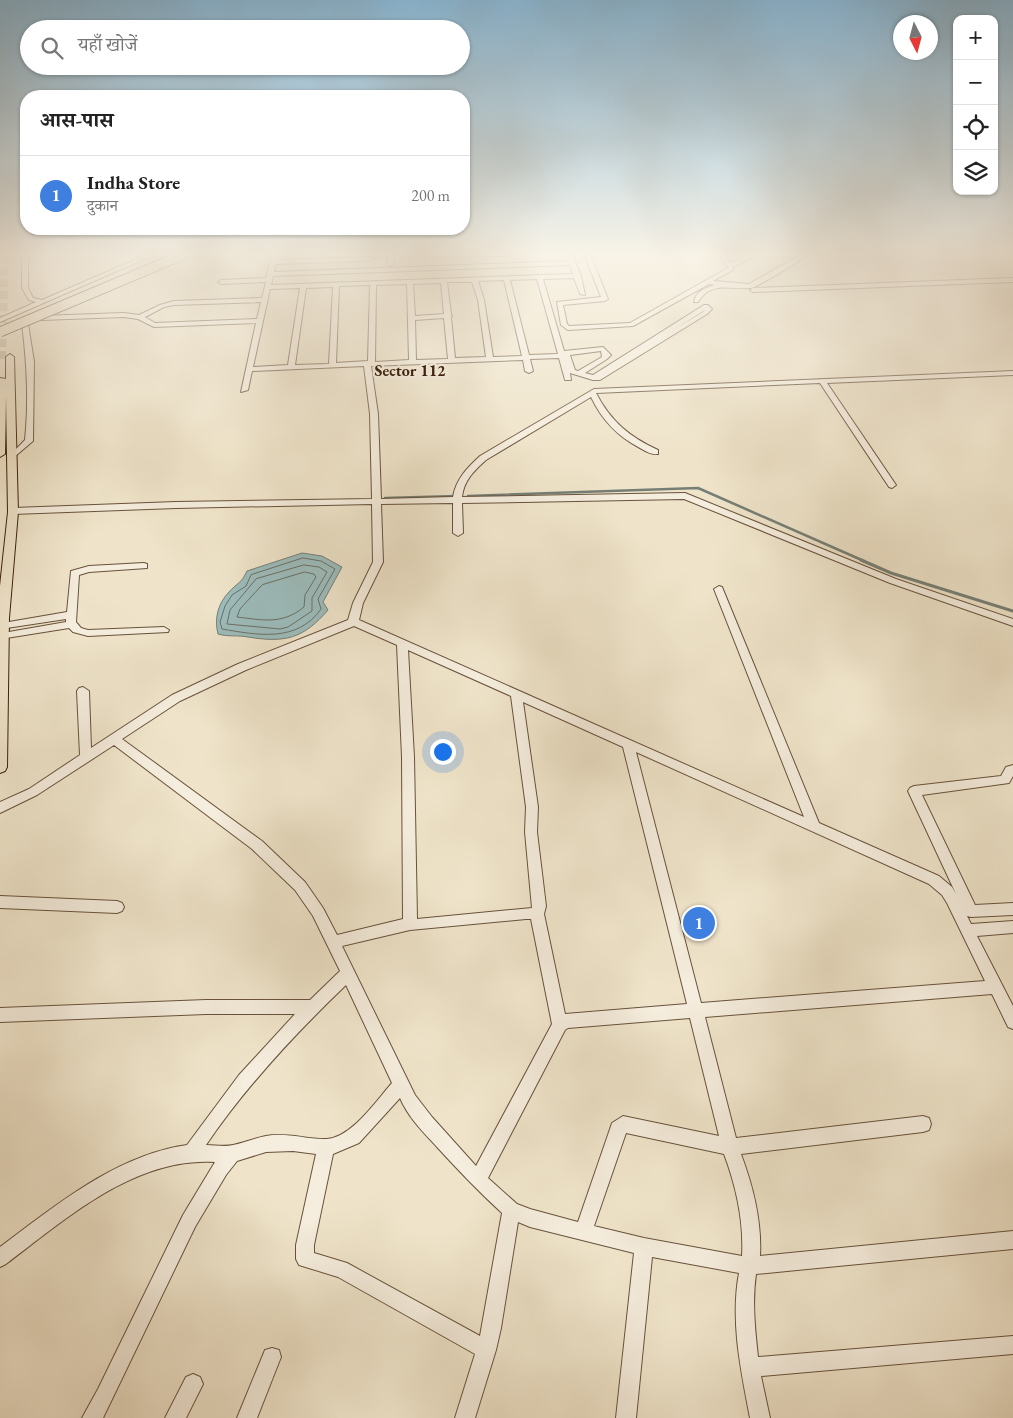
<!DOCTYPE html>
<html lang="hi">
<meta charset="utf-8">
<style>
body{margin:0;font-family:"EB Garamond","Noto Serif Devanagari",serif;background:#f2f2f2;color:#222}
.controls{position:absolute;right:15px;top:15px;display:grid;overflow:hidden;border-radius:10px;box-shadow:0 1px 4px #0004}
.controls button{width:45px;height:45px;display:grid;place-items:center;padding:0;border:0;border-bottom:1px solid #e0e0e0;background:#fff;color:#222;font:25px sans-serif}
.compass{position:absolute;left:893px;top:15px;width:45px;height:45px;border-radius:50%;background:#fff;box-shadow:0 1px 4px #0004;rotate:174deg}
.you{position:absolute;left:442px;top:751px;width:18px;height:18px;margin:-12px;border:4px solid #fff;border-radius:50%;background:#1a73e8;box-shadow:0 0 0 8px #1a73e833}
.badge{display:grid;place-items:center;width:32px;height:32px;border-radius:50%;background:#ea580c;color:#fff;font-size:16px;font-weight:700}
.pin{position:absolute;translate:-50% -50%;border:2px solid #fff;box-shadow:0 1px 5px #0006}
.list{margin:0;padding:0;list-style:none}
h2{display:flex;justify-content:space-between;align-items:center;height:65px;margin:0;padding:0 20px;font-size:21px}
h2 small{font-size:16px;font-weight:400;color:#767676}
.list li{display:grid;grid-template-columns:32px 1fr auto;gap:15px;align-items:center;box-sizing:border-box;height:80px;padding:0 20px;border-top:1px solid #e0e0e0}
.list b{display:block;font-size:19px;white-space:nowrap}
.list p{margin:0;font-size:16px;white-space:nowrap;color:#767676}
.list em{font-size:16px;font-style:normal;color:#767676}
.icon{flex:none;width:28px;height:28px;fill:none;stroke:currentColor;stroke-width:2;stroke-linecap:round;stroke-linejoin:round}
.map{position:relative;flex:none;width:1013px;height:1418px;overflow:hidden}
.search{position:absolute;background:#fff;box-shadow:0 1px 4px #0004;left:20px;top:20px;width:450px;height:55px;display:flex;align-items:center;gap:12px;box-sizing:border-box;padding:0 18px;border-radius:28px;color:#767676;font-size:19px}
.panel{position:absolute;background:#fff;box-shadow:0 1px 4px #0004;left:20px;top:90px;width:450px;height:145px;border-radius:20px}
.map>svg:first-child{display:block}
.water{fill:#9cbdbd;stroke:#757f76}
.lines{fill:none;stroke-linecap:round;stroke-linejoin:round}
.shore{stroke:#6c6f64;stroke-width:1}
.stream-far1{stroke:#757f76;stroke-width:2.5}
.stream{stroke:#757f76;stroke-width:3}
.major-tunnel{stroke:#cbbda4;stroke-width:8;stroke-dasharray:8 4;stroke-linecap:butt}
.minor-casing{stroke:#68523c;stroke-width:2}
.major-casing{stroke:#3b210c;stroke-width:2}
.minor{fill:#f5eddd;fill-rule:evenodd}
.major{fill:#efe4ca;fill-rule:evenodd}
.highway-bridge-casing{stroke:#3b210c;stroke-width:11;stroke-linecap:butt}
.highway-bridge{stroke:#efe4ca;stroke-width:9}
.labels{text-anchor:middle;dominant-baseline:central;stroke-width:4.5;stroke-linejoin:round;paint-order:stroke}
.far-neighbourhood-label{font-size:16px;font-weight:bold;fill:#3b210c;stroke:#f5eddd}
</style>
<div class="map">
<svg width="1013" height="1418" viewBox="0 0 1013 1418">
<rect width="100%" height="100%" fill="#efe4ca"/>
<filter id="stains"><feTurbulence type="fractalNoise" baseFrequency=".004" numOctaves="4"/><feColorMatrix values="0 0 0 0 .2 0 0 0 0 .09 0 0 0 0 .02 0 0 0 .5 -.17"/></filter>
<radialGradient id="worn" r=".72"><stop offset=".6" stop-color="#630" stop-opacity="0"/><stop offset="1" stop-color="#630" stop-opacity=".3"/></radialGradient>
<path class="water" d="M302,553l20,3 20,11 -19,35 5,8c-25,29 -43,33 -80,27 -10,-2 -20,0 -30,-3 -4,-15 0,-31 11,-42 9,-10 12,-8 18,-21z"/>
<g class="lines">
<g class="shore">
<path d="M303,558l18,3 14,8 -17,30 3,10c-24,34 -64,26 -99,20l-2,-7 5,-16 7,-11 14,-9 5,-11z"/>
<path d="M304,565l15,2 8,5 -15,26v13l-24,16 -8,2 -53,-5 3,-14 26,-31z"/>
<path d="M305,572l9,2 2,3 -11,18 -1,12c-22,18 -41,13 -67,10l3,-8 22,-24z"/>
</g>
<g class="stream-far1">
<path d="M468,496l230,-8 166,73"/>
<path d="M385,498l71,-2"/>
</g>
<path class="stream" d="M861,560l30,13 122,38"/>
<path class="major-tunnel" d="M2,359l3,-105"/>
<defs>
<g id="minor">
<path d="M22,254h6v34l5,10 9,2 106,-46h8l-156,68v-4l36,-16 -7,-2 -7,-12z"/>
<path d="M272,254h6l-1,6 93,-3 3,2 -3,2 -94,3 -2,8 295,-11 -3,-7h6l9,22 4,19 -5,-1 -6,-16 -31,1 21,72 39,-4 8,8 -4,4 -22,14 8,2 111,-70h4l4,4 -5,5 -107,66h-7l-23,-7 1,7h-6l-6,-22 -29,1 3,12 -4,2 -4,-2 -2,-11 -152,6 7,48 3,85 72,-2c3,-18 14,-29 27,-41l114,-67 419,-18v4l-186,8 69,102 -4,3 -3,-1 -69,-104 -224,10c15,29 34,44 62,57v4c-7,1 -13,-3 -18,-6 -23,-12 -38,-28 -49,-51l-105,63c-12,11 -22,20 -24,37l223,-4 211,86 117,40v7l-123,-43 -206,-84 -222,4 1,30 -5,3 -5,-3v-30l-72,1 2,58 -20,41 -4,17 445,197 -90,-228 5,-3 3,1 97,236 120,53 13,11 4,7 -48,-103 2,-3 4,-2 87,-10 5,-9 7,-2v11l-4,7 -87,12 53,110 38,-2v12l-42,2 -4,-1 4,8 42,-3v12l-36,3 36,70v23l-5,-2 -16,-33 -287,23 31,121 187,-22 6,2 2,6 -2,6 -6,2 -182,22c12,32 21,67 19,102l253,-25v18l-257,25c-4,28 -1,55 2,83l255,-21v18l-252,22 9,42h-20c-9,-47 -20,-97 -11,-145l-87,-16 -16,161h-20l18,-165 -104,-26 -12,-5 -17,106 -5,22 -21,68h-20l20,-64 -137,-77 -39,-12 -3,-6v-14l20,-91 -23,-3 -27,1 -29,9 -11,14 -31,52 -92,191h-21l16,-29 85,-174 32,-53c-80,-5 -148,56 -209,102l-6,3v-20c55,-41 116,-92 187,-102l52,-70 56,-61h-89l-206,8v-14l206,-8h104l30,-29 -27,-55 -18,-26 -43,-41 -138,-104 -77,50 -37,18v-11l29,-13 51,-34 -3,-64 2,-3 4,-1 6,4 2,57 81,-53 66,-31 110,-44 5,-17 20,-41 -1,-58 -196,4 -163,6 -4,-3 4,-3 163,-6 196,-3 -2,-85 -6,-48 -112,5 -4,19 -7,2 15,-69 -102,4 -16,-8 -14,-2 -83,3 -3,-2 3,-2 83,-3 15,2 21,-10 14,-4 88,-3 4,-16 -45,2 -3,-2 3,-2 45,-2zM570,265l3,9 -302,11 2,-9zM537,279l21,75 -29,1 -19,-75zM504,280l18,76 -29,1 -9,-57 -6,-19zM447,282h25l6,18 8,57 -31,1 -4,-41 1,-1 -1,-2zM441,283l3,31 -29,2 -2,-32zM407,284l2,76 -34,2 1,-77zM370,285l-2,76 -32,2 3,-77zM333,287l-4,77 -34,1 11,-77zM300,288l-12,77 -35,2 17,-78zM261,302l-4,17 -102,4 -10,-6 19,-10 10,-2zM705,310l-2,2 -28,17zM444,318l4,41 -32,1 -1,-40zM601,351l1,6 -24,14 -3,-1 -5,-15zM354,626l43,19 5,112 1,162 -66,16 -14,-27 -18,-26 -43,-41 -140,-102 58,-38 66,-31zM408,650l103,46 15,111 -1,25 7,76 -115,11 -3,-162zM523,702l100,45 64,257 -122,10 -21,-100 2,-8 -9,-74 1,-25zM636,752l293,132 13,11 5,8 38,78 -284,22zM526,919h5l21,105 -76,142 -44,-49 -17,-22 -73,-149 68,-16zM346,985l46,98c-16,18 -40,54 -65,56 -20,1 -40,-7 -61,-3 -11,2 -22,7 -33,9 -8,2 -18,0 -27,0 40,-59 89,-111 140,-160zM690,1018l29,118 -96,-20 -11,7 -2,6 -32,93 -48,-13 -13,-5 -29,-26 77,-148 3,-2zM400,1098c8,19 23,34 37,49 21,23 42,45 65,66l-22,123 -133,-73 -33,-10v-8l19,-91 26,-11zM626,1133l98,21c12,32 20,67 18,102l-98,-18 -50,-12z"/>
<path d="M389,254h6l-2,10 -3,2 -3,-2z"/>
<path d="M439,254h70l-3,2 -69,1v-2z"/>
<path d="M584,254h6l18,45 -3,2 -42,4 4,19 2,2 61,-3 98,-55 -9,-14h6l6,9 19,-9h4v2l-21,11v3l-20,11 36,3 53,-30h7c-6,5 -51,33 -58,34 -19,2 -40,-8 -53,14h-4c1,-10 11,-14 21,-17l-6,-1 -76,42 -65,4 -7,-5 -4,-23 44,-5z"/>
<path d="M1013,278v4l-260,10 -3,-2 3,-2z"/>
<path d="M25,322l3,2 6,38 -1,79 -20,17 -4,-2 16,-16c4,-38 2,-77 -3,-116z"/>
<path d="M144,563l3,1v4l-58,4 -10,3 -3,47 5,6 7,2 76,-3 5,3 -1,2 -80,4 -15,-4 -4,-4 -69,11v-6h3l63,-11v-3l-66,10v-6h3l64,-11 4,-41 18,-5z"/>
<path d="M0,896l117,5 5,2 2,4 -2,4 -5,2 -117,-5z"/>
<path d="M272,1348l7,2 2,7 -24,61h-20l28,-68z"/>
<path d="M193,1374l7,3 3,7 -17,34h-21l21,-41z"/>
</g>
<path id="major" d="M10,354l4,3 4,155 -9,106 -2,149 -2,4 -5,2v-187l8,-74 -2,-116 -1,58 -5,3v-79l6,1v-22z"/>
</defs>
<use href="#minor" class="minor-casing"/>
<use href="#major" class="major-casing"/>
<use href="#minor" class="minor"/>
<use href="#major" class="major"/>
<defs>
<path id="highway-bridge" d="M0,332l185,-78"/>
</defs>
<use href="#highway-bridge" class="highway-bridge-casing"/>
<use href="#highway-bridge" class="highway-bridge"/>
</g>
<linearGradient id="sky" x2="0" y2="1"><stop stop-color="#89b8d7"/><stop offset="0.56" stop-color="#f8f3e7"/><stop offset="1" stop-color="#f8f3e7" stop-opacity="0"/></linearGradient>
<rect width="1013" height="452" fill="url(#sky)"/>
<g class="labels">
<g class="far-neighbourhood-label">
<text x="410" y="370">Sector 112</text>
</g>
</g>
<rect width="100%" height="100%" filter="url(#stains)"/>
<rect width="100%" height="100%" fill="url(#worn)"/>
</svg>
<div class="controls">
<button>+</button>
<button>−</button>
<button><svg class="icon" aria-label="locate" viewBox="0 0 24 24"><circle cx="12" cy="12" r="6"/><path d="M12 2v4M12 18v4M2 12h4M18 12h4"/></svg></button>
<button><svg class="icon" aria-label="layers" viewBox="0 0 24 24"><path d="M12 4l9 5-9 5-9-5zM3 14l9 5 9-5"/></svg></button>
</div>
<svg class="compass" viewBox="-18 -18 36 36"><path d="M0-13l5 13h-10z" fill="#e53935"/><path d="M0 13l5-13h-10z" fill="#767676"/></svg>
<div class="you"></div>
<div class="pin badge" style="left:699px;top:923px;background:#3f7fe0">1</div>
<div class="search"><svg class="icon" aria-label="search" viewBox="0 0 24 24"><circle cx="10" cy="10" r="6"/><path d="M15 15l6 6"/></svg>यहाँ खोजें</div>
<section class="panel">
<h2>आस-पास<small></small></h2>
<ul class="list">
<li><span class="badge" style="background:#3f7fe0">1</span><div><b>Indha Store</b><p>दुकान</p></div><em>200 m</em></li>
</ul>
</section>
</div>
